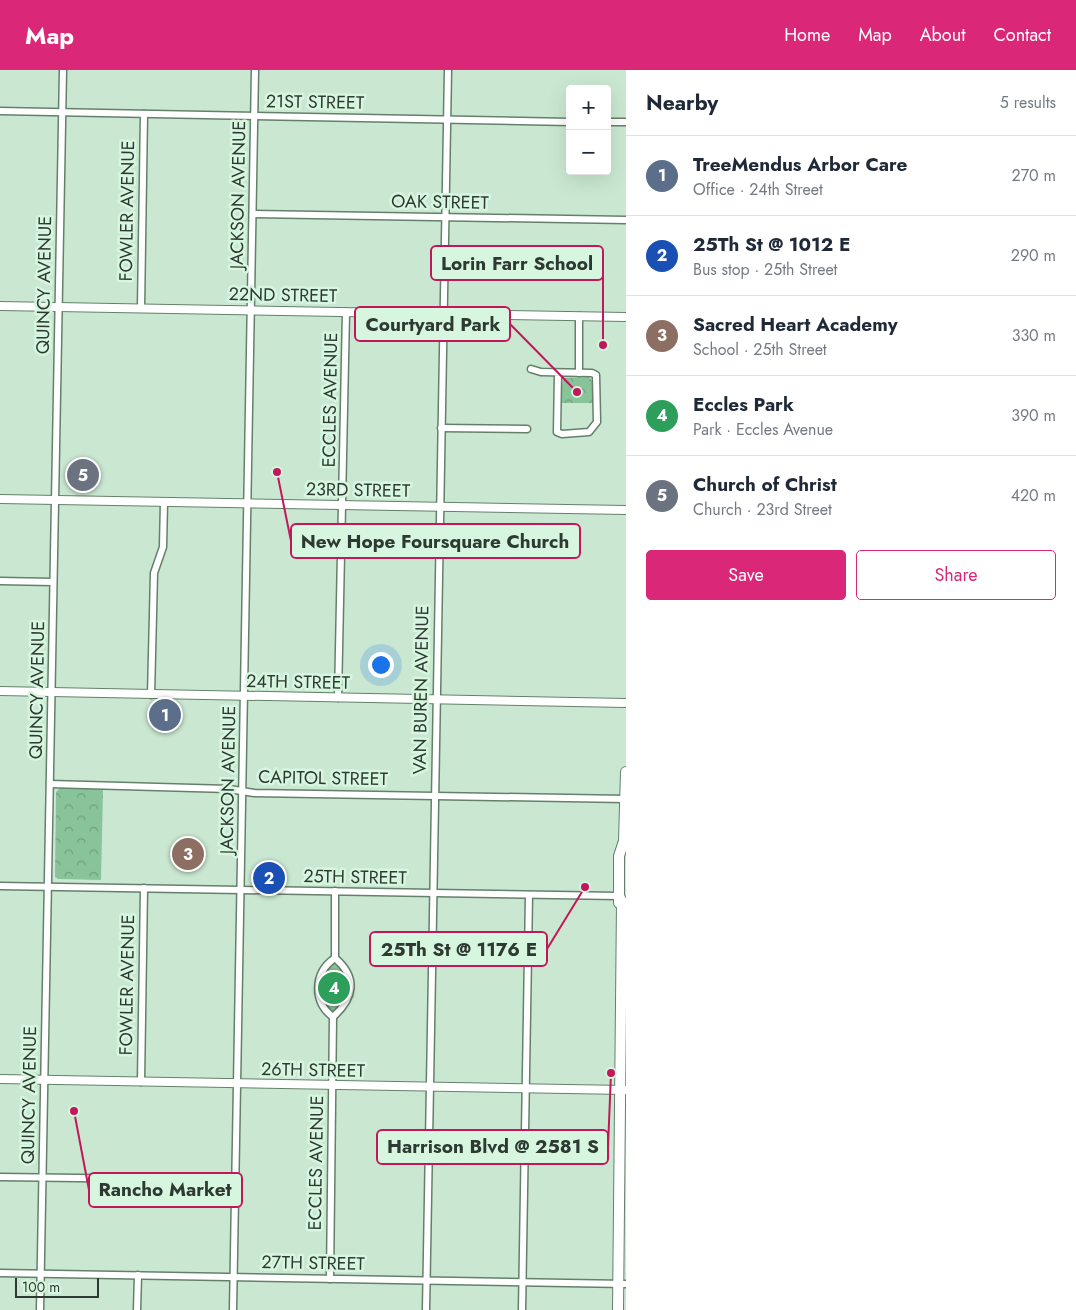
<!DOCTYPE html>
<meta charset="utf-8">
<style>
body{margin:0;font-family:Jost,sans-serif;background:#f6f6f7;color:#1f2937}
.controls{position:absolute;right:15px;top:15px;display:grid;overflow:hidden;border-radius:5px;box-shadow:0 5px 20px #0002}
.controls button{width:45px;height:45px;display:grid;place-items:center;padding:0;border:0;border-bottom:1px solid #e0e1e3;background:#fff;color:#1f2937;font:25px sans-serif}
.scale{position:absolute;left:15px;bottom:12px;width:84px;box-sizing:border-box;padding-left:5px;border:2px solid #2e3a31;border-top:0;font-size:14px;line-height:18px;white-space:nowrap;color:#2e3a31;-webkit-text-stroke:4px #d7f6df;paint-order:stroke}
.you{position:absolute;left:380px;top:594px;width:18px;height:18px;margin:-12px;border:4px solid #fff;border-radius:50%;background:#1a73e8;box-shadow:0 0 0 8px #1a73e833}
.badge{display:grid;place-items:center;width:32px;height:32px;border-radius:50%;background:#db2777;color:#fff;font-size:16px;font-weight:700}
.pin{position:absolute;translate:-50% -50%;border:2px solid #fff;box-shadow:0 1px 5px #0006}
.list{margin:0;padding:0;list-style:none}
h2{display:flex;justify-content:space-between;align-items:center;height:65px;margin:0;padding:0 20px;font-size:21px}
h2 small{font-size:16px;font-weight:400;color:#747a83}
.list li{display:grid;grid-template-columns:32px 1fr auto;gap:15px;align-items:center;box-sizing:border-box;height:80px;padding:0 20px;border-top:1px solid #e0e1e3}
.list b{display:block;font-size:19px;white-space:nowrap}
.list p{margin:0;font-size:16px;white-space:nowrap;color:#747a83}
.list em{font-size:16px;font-style:normal;color:#747a83}
.actions{display:flex;gap:10px;padding:15px 20px}
.actions a{flex:1;padding:11px 0;border:1px solid #db2777;border-radius:5px;text-align:center;font-size:18px;color:#db2777}
.actions .main{background:#db2777;color:#fff}
.map{position:relative;flex:none;width:626px;height:1240px;overflow:hidden}
header{display:flex;align-items:center;gap:30px;box-sizing:border-box;height:70px;padding:0 25px;background:#db2777;color:#fff}
header strong{font-size:24px}
nav{display:flex;gap:28px;margin-inline-start:auto;font-size:18px}
main{display:flex}
aside{flex:1;background:#fff}
.map>svg:first-child{display:block}
.park{fill:url(#park-crowns)}
.lines{fill:none;stroke-linecap:round;stroke-linejoin:round}
.minor-casing{stroke:#64806b;stroke-width:9}
.tertiary-casing{stroke:#64806b;stroke-width:10}
.primary-casing{stroke:#64806b;stroke-width:12}
.minor{stroke:#fff;stroke-width:6}
.tertiary{stroke:#fff;stroke-width:8}
.primary{stroke:#fff;stroke-width:10}
.labels{text-anchor:middle;dominant-baseline:central;stroke-width:5;stroke-linejoin:round;paint-order:stroke}
.street-label{font-size:18px;fill:#2e3a31;stroke:#d7f6df}
.leader{fill:none;stroke:#c2185b;stroke-width:2}
.callout-dot{fill:#c2185b;stroke:#d7f6df;stroke-width:2}
.callout{fill:#d7f6df;stroke:#c2185b;stroke-width:2}
.callout-label{font-size:19px;text-anchor:middle;font-weight:bold;fill:#2e3a31}
</style>
<header>
<strong>Map</strong>
<nav><a>Home</a><a>Map</a><a>About</a><a>Contact</a></nav>
</header>
<main>
<div class="map">
<svg width="626" height="1240" viewBox="0 0 626 1240">
<defs>
<pattern id="park-crowns" width="20" height="18" patternUnits="userSpaceOnUse" patternTransform="scale(1.25)"><rect width="20" height="18" fill="#89c399"/><path d="M2 6a3 3 0 1 1 6 0M12 15a3 3 0 1 1 6 0" fill="none" stroke="#709f7d"/></pattern>
</defs>
<rect width="100%" height="100%" fill="#cae8d1"/>
<g class="park">
<path d="M589,307l4,5v21h-33l3,-25z"/>
<path d="M60,718l43,1 -2,91 -43,-1 -3,-2 1,-85z"/>
<path d="M335,892c18,12 16,41 -2,51 -18,-11 -14,-40 2,-51z"/>
</g>
<g class="lines">
<defs>
<g id="minor">
<path d="M0,41l570,11"/>
<path d="M607,52h19"/>
<path d="M253,144l373,6"/>
<path d="M141,238l3,-194"/>
<path d="M531,299l10,3 51,1 4,2 1,47 -8,10 -27,2 -5,-2 1,-59"/>
<path d="M579,303v-57"/>
<path d="M441,358l86,1"/>
<path d="M0,511l53,1"/>
<path d="M151,625l3,-122 9,-26 1,-45"/>
<path d="M338,628l8,-386"/>
<path d="M50,714l179,5 25,4 372,6"/>
<path d="M0,816l619,10"/>
<path d="M335,888c23,20 19,40 -2,59 -20,-15 -20,-44 2,-59z"/>
<path d="M335,888v-67"/>
<path d="M141,1012l3,-194"/>
<path d="M0,1107l235,3"/>
<path d="M0,1203l626,11"/>
<path d="M330,1209l3,-262"/>
<path d="M40,1240l23,-1240"/>
<path d="M137,1240l1,-35"/>
<path d="M233,1240l22,-1240"/>
<path d="M426,1240l22,-1240"/>
<path d="M522,1240l7,-415"/>
</g>
<g id="tertiary">
<path d="M0,236l626,11"/>
<path d="M0,429l626,11"/>
<path d="M0,621l626,12"/>
<path d="M0,1009l626,11"/>
</g>
<g id="primary">
<path d="M619,833v-47l5,-15 2,-69"/>
<path d="M618,1240l4,-408 -3,-6"/>
</g>
</defs>
<use href="#minor" class="minor-casing"/>
<use href="#tertiary" class="tertiary-casing"/>
<use href="#primary" class="primary-casing"/>
<use href="#minor" class="minor"/>
<use href="#tertiary" class="tertiary"/>
<use href="#primary" class="primary"/>
</g>
<g class="labels">
<g class="street-label">
<text transform="translate(315 32) rotate(1)">21ST STREET</text>
<text transform="translate(238 125) rotate(-89)">JACKSON AVENUE</text>
<text transform="translate(440 132) rotate(1)">OAK STREET</text>
<text transform="translate(127 141) rotate(-89)">FOWLER AVENUE</text>
<text transform="translate(44 215) rotate(-89)">QUINCY AVENUE</text>
<text transform="translate(283 225) rotate(1)">22ND STREET</text>
<text transform="translate(330 330) rotate(-89)">ECCLES AVENUE</text>
<text transform="translate(358 420) rotate(1)">23RD STREET</text>
<text transform="translate(298 612) rotate(1)">24TH STREET</text>
<text transform="translate(37 620) rotate(-89)">QUINCY AVENUE</text>
<text transform="translate(421 620) rotate(-89)">VAN BUREN AVENUE</text>
<text transform="translate(323 708) rotate(1)">CAPITOL STREET</text>
<text transform="translate(228 710) rotate(-89)">JACKSON AVENUE</text>
<text transform="translate(355 807) rotate(1)">25TH STREET</text>
<text transform="translate(127 915) rotate(-89)">FOWLER AVENUE</text>
<text transform="translate(313 1000) rotate(1)">26TH STREET</text>
<text transform="translate(29 1025) rotate(-89)">QUINCY AVENUE</text>
<text transform="translate(316 1093) rotate(-89)">ECCLES AVENUE</text>
<text transform="translate(313 1193) rotate(1)">27TH STREET</text>
</g>
</g>
<path class="leader" d="M603 275L603 193M577 322L510 254M277 402L291 471M585 817L547 879M611 1003L608 1077M74 1041L89 1120"/>
<g class="callout-dot">
<circle cx="603" cy="275" r="5"/>
<circle cx="577" cy="322" r="5"/>
<circle cx="277" cy="402" r="5"/>
<circle cx="585" cy="817" r="5"/>
<circle cx="611" cy="1003" r="5"/>
<circle cx="74" cy="1041" r="5"/>
</g>
<g class="callout">
<rect x="431" y="176" width="172" height="34" rx="5"/>
<rect x="355" y="237" width="155" height="34" rx="5"/>
<rect x="291" y="454" width="289" height="34" rx="5"/>
<rect x="370" y="862" width="177" height="34" rx="5"/>
<rect x="377" y="1060" width="231" height="34" rx="5"/>
<rect x="89" y="1103" width="153" height="34" rx="5"/>
</g>
<g class="callout-label">
<text x="517" y="200">Lorin Farr School</text>
<text x="433" y="261">Courtyard Park</text>
<text x="435" y="478">New Hope Foursquare Church</text>
<text x="459" y="886">25Th St @ 1176 E</text>
<text x="493" y="1083">Harrison Blvd @ 2581 S</text>
<text x="165" y="1126">Rancho Market</text>
</g>
</svg>
<div class="controls">
<button>+</button>
<button>−</button>
</div>
<div class="scale">100 m</div>
<div class="you"></div>
<div class="pin badge" style="left:165px;top:645px;background:#5c6f8a">1</div>
<div class="pin badge" style="left:269px;top:808px;background:#1a4fb4">2</div>
<div class="pin badge" style="left:188px;top:784px;background:#8d6e63">3</div>
<div class="pin badge" style="left:334px;top:918px;background:#2e9e5b">4</div>
<div class="pin badge" style="left:83px;top:405px;background:#6b7280">5</div>
</div>
<aside>
<h2>Nearby<small>5 results</small></h2>
<ul class="list">
<li><span class="badge" style="background:#5c6f8a">1</span><div><b>TreeMendus Arbor Care</b><p>Office · 24th Street</p></div><em>270 m</em></li>
<li><span class="badge" style="background:#1a4fb4">2</span><div><b>25Th St @ 1012 E</b><p>Bus stop · 25th Street</p></div><em>290 m</em></li>
<li><span class="badge" style="background:#8d6e63">3</span><div><b>Sacred Heart Academy</b><p>School · 25th Street</p></div><em>330 m</em></li>
<li><span class="badge" style="background:#2e9e5b">4</span><div><b>Eccles Park</b><p>Park · Eccles Avenue</p></div><em>390 m</em></li>
<li><span class="badge" style="background:#6b7280">5</span><div><b>Church of Christ</b><p>Church · 23rd Street</p></div><em>420 m</em></li>
</ul>
<div class="actions"><a class="main">Save</a><a>Share</a></div>
</aside>
</main>
